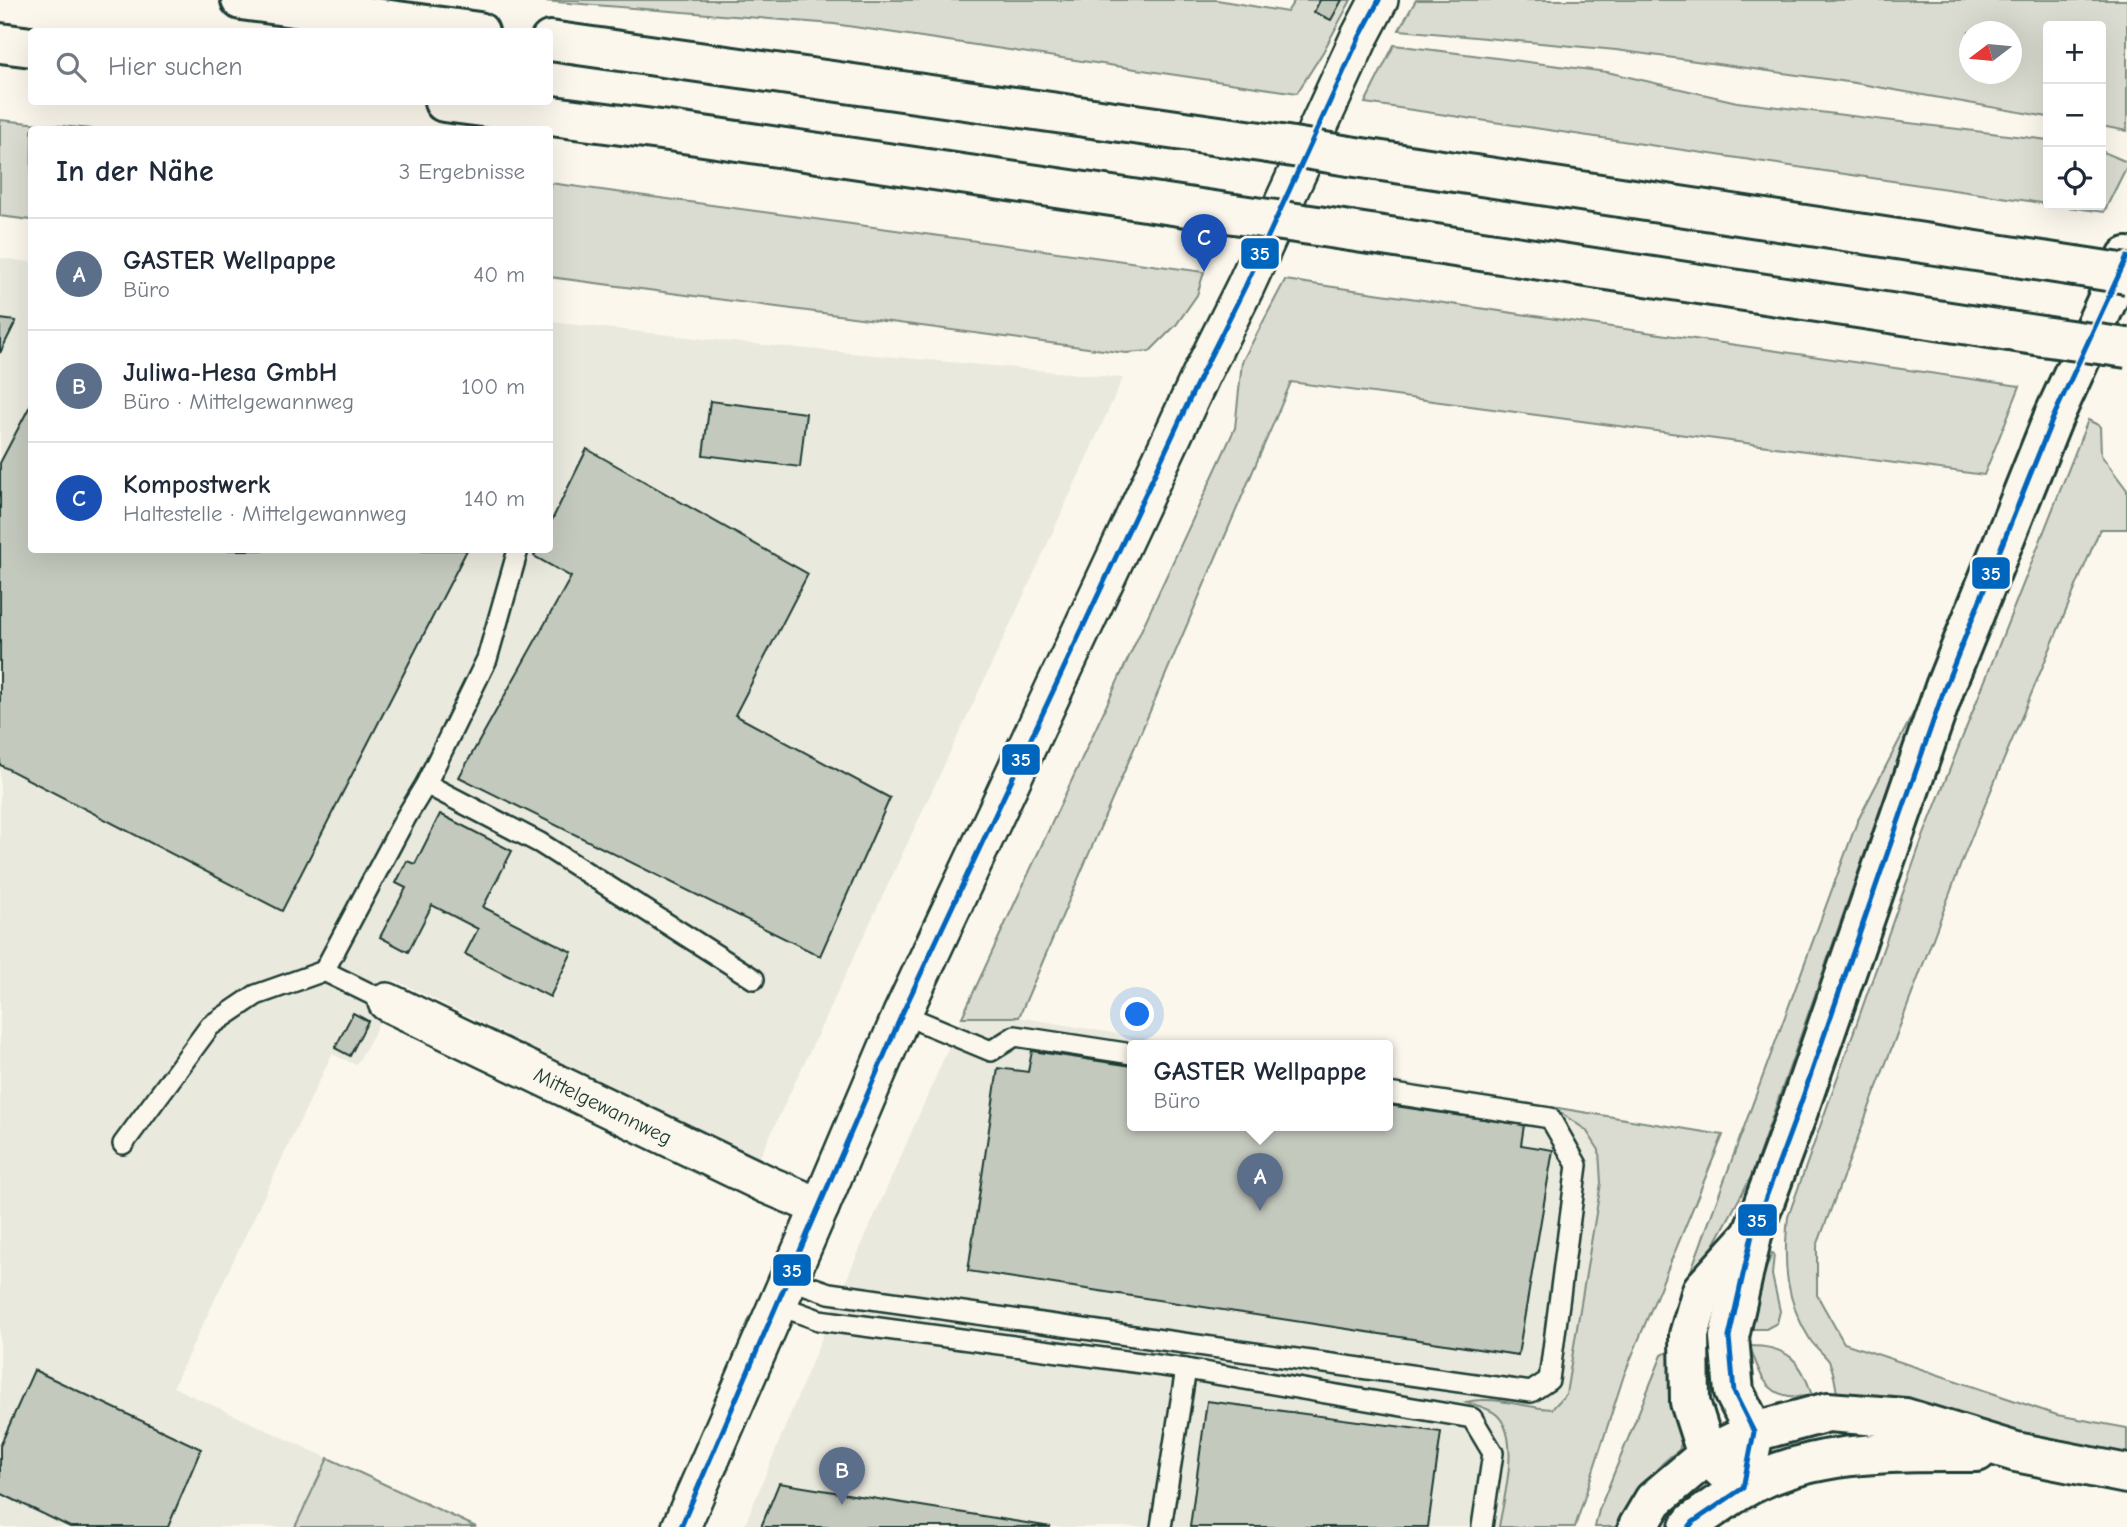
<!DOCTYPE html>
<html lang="de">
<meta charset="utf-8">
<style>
body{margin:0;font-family:"Comic Neue",sans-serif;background:#f2f2f3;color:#1f2937}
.controls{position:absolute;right:21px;top:21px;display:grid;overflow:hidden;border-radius:7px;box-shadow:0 7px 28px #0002}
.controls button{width:63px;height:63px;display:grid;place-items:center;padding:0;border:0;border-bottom:2px solid #e0e1e3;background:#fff;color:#1f2937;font:35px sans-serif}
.compass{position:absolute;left:1959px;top:21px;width:63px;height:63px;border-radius:50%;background:#fff;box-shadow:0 7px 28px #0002;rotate:254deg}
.you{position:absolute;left:1138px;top:1015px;width:24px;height:24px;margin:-18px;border:5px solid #fff;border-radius:50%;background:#1a73e8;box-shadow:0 0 0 10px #1a73e833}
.badge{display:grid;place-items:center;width:46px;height:46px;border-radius:50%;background:#0b8043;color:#fff;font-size:23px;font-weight:700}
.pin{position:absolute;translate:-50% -58px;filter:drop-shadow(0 2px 4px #0008)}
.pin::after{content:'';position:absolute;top:37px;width:24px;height:21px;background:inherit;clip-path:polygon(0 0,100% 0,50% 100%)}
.popup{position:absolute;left:1127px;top:1040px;width:266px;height:91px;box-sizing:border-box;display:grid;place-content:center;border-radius:7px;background:#fff;filter:drop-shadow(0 2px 5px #0005);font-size:23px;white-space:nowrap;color:#747a83}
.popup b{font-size:26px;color:#1f2937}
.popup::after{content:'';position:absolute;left:50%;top:100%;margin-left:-14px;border:14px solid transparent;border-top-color:#fff}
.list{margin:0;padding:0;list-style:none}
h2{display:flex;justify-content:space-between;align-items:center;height:91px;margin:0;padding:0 28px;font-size:30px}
h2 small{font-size:23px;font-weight:400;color:#747a83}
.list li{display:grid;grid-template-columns:46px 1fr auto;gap:21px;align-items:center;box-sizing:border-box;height:112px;padding:0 28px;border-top:2px solid #e0e1e3}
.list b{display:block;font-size:26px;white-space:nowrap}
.list p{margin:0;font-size:23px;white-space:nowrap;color:#747a83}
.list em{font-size:23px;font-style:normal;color:#747a83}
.icon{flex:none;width:38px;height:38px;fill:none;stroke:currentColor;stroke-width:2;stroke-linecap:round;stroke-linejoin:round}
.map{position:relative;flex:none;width:2127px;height:1527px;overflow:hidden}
.search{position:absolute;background:#fff;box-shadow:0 7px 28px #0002;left:28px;top:28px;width:525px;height:77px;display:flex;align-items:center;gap:18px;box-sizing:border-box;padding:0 24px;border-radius:7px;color:#747a83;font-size:26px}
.panel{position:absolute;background:#fff;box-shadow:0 7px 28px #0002;left:28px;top:126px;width:525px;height:427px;border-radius:7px}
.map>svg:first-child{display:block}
.built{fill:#eae9de}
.green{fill:#dbdcd1;stroke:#7d8c82;stroke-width:2;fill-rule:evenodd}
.building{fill:#c4c9be;stroke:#1f3d34;stroke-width:2}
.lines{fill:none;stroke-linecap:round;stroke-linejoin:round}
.lane-casing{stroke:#1f3d34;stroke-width:24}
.street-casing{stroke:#1f3d34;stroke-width:42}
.secondary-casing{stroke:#1f3d34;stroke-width:44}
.highway-casing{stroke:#1f3d34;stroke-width:44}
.lane{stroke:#fbf7ec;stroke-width:19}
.street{stroke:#fbf7ec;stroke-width:37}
.secondary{stroke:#fbf7ec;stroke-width:38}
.highway{stroke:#fbf7ec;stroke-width:38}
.highway-bridge-casing{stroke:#1f3d34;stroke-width:44;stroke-linecap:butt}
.highway-bridge{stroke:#fbf7ec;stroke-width:38}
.bus-1-casing{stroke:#fbf7ec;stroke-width:10}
.bus-1{stroke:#0065bd;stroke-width:5}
.labels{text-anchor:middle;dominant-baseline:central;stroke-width:6;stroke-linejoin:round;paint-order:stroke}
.street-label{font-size:21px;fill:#1f3d34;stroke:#fbf7ec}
.line-badge{stroke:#fbf7ec;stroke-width:2.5}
.badge-label{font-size:19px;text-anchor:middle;font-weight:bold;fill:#fff}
</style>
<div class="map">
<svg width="2127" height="1527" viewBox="0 0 2127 1527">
<rect width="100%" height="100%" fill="#fbf7ec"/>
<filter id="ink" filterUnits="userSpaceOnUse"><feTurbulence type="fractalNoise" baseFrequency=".0143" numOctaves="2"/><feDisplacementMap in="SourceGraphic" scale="14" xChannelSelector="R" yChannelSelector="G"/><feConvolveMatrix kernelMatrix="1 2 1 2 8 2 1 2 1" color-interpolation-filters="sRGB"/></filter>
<g filter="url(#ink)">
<g class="built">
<path d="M0,258l31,4 1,288h518v-228l193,21 380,35 -97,213 -267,568 -364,-179 -21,54 -18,31 -24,-11 -159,333 155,71 -33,69h-295z"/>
<path d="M962,1017h57l164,28h-51v80h256v-46l287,48 -122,400h-809l90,-219z"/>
</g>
<g class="green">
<path d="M531,0h686l70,12 8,-12h56l-28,52 -26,41 -463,-69z"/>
<path d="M1416,0h711v131l-26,-5v-100h-53v91l-193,-34 -239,-33 -217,-20zM1969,32h42v42h-42z"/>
<path d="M1394,45l213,27 130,30 311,38v64l-683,-101z"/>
<path d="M0,120l91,9 -59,1 -1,90 -31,-4z"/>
<path d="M2101,151l26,11v4l-23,46 -51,-7h48z"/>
<path d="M550,183l654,89 -7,23 -21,30 -26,26 -24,2 -576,-76z"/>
<path d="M1285,280l735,106 -36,89 -693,-93 -272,635h-57l273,-589 7,-66z"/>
<path d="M2088,420l12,6 1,29 26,35v39h-27l-133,319 -150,398v49l27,48 213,72 70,13v35l-230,-60 -60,-10c-2,-11 -3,-22 -8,-32 -5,-7 -13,-13 -18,-20 -26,-40 -28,-78 -23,-124l133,-375z"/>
<path d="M1915,710l-164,467 -56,103 -15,20 177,-478z"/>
<path d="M1552,1107l171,28 -99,240 -49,152h-76c5,-30 22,-89 -2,-112 -7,-7 -22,-10 -31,-13 28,-7 58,6 86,7l14,-15 35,-211 -2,-33 -13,-20z"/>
<path d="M1772,1253l2,1 -2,21 8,36 -3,12 -11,6h-16l5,-31z"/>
<path d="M1750,1346c38,0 52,15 62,50 -7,0 -15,1 -23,0 -25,-3 -32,-29 -39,-50z"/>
<path d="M1674,1349l14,71 -9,30c-29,19 -43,48 -60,77h-24l4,-17 63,-155z"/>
<path d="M328,1458l148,69h-181z"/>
</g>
<g class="building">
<path d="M1320,0h22l-11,20 -17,-8z"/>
<path d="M0,319l16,2 -16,32z"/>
<path d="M710,401l96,12 -6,54 -97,-12z"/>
<path d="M32,402v148h435l-185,361 -282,-146v-302z"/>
<path d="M587,449l221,125 -73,141 155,83 -70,158 -361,-179 112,-200 -37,-21 3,-6h13v-26z"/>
<path d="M440,814l72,37 -29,56 89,45 -22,45 -85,-43 13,-25 -46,-24 -24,47 -28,-15 26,-49 -10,-5 11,-22 8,3z"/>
<path d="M353,1013l15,8 -18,35 -15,-8z"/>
<path d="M1032,1051l100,15v59h256v-20l136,20 -3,20 32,5 -35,205 -550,-84 30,-203 30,4z"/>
<path d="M34,1370l167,79 -33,78h-98l-70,-34v-47z"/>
<path d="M1207,1401l234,31 -13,95h-238z"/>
<path d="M779,1483l272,44h-290z"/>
</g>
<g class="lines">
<defs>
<g id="lane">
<path d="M426,784l114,59 214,136"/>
<path d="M387,1002l-63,-31 82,-154 20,-33 61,-125 31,-109"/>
<path d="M902,1014l89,37 24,-15 117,18"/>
<path d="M123,1144l87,-118 46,-31 68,-24"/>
<path d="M789,1279l40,14 702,99 18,-12 28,-215 -27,-47 -162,-25"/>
<path d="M778,1305l41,15 367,49 286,49 21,35 -11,74"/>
<path d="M1161,1527l25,-158"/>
</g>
<g id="street">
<path d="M387,1002l381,183 52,22"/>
<path d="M681,1527l139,-320 82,-193 299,-639 44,-88 114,-249 20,-38"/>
</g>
<g id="secondary">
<path d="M1726,1473l-19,-18 -17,-53 -1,-67 13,-45 49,-54"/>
<path d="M1743,1488l11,-56 -20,-40 -5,-55 23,-102 45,-121 148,-427 108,-269 74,-161"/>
<path d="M1638,1527l16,-27 53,-45 47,-23 74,-20 77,6 111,34 111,22"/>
<path d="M1689,1527l4,-5c16,-11 32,-23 49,-33 69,-40 157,-37 235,-37"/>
</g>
<g id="highway">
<path d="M241,0l238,32"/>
<path d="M550,41l718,102"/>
<path d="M0,43l32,4"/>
<path d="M444,102l232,30 558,82"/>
<path d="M1349,156l726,110"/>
<path d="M1317,226l725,110"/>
</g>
</defs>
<use href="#lane" class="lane-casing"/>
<use href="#street" class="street-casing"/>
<use href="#secondary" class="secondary-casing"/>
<use href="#highway" class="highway-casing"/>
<use href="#lane" class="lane"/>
<use href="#street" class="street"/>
<use href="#secondary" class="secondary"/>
<use href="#highway" class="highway"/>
<defs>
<g id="highway-bridge">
<path d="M1268,143l81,13"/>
<path d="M1234,214l83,12"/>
<path d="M2075,266l52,8"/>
<path d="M2042,336l85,12"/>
</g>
</defs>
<use href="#highway-bridge" class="highway-bridge-casing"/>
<use href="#highway-bridge" class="highway-bridge"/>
<defs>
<g id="bus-1">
<path d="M681,1527l221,-513 299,-639 44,-88 114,-249 20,-38"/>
<path d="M1689,1527l4,-5 50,-34 11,-56 -20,-40 -5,-55 23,-102 45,-121 148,-427 108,-269 74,-161"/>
</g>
</defs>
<use href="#bus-1" class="bus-1-casing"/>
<use href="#bus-1" class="bus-1"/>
</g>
</g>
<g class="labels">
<g class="street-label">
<text transform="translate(603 1106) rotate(26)">Mittelgewannweg</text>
</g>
</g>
<g class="line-badge">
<rect x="1240" y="237" width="40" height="33" rx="7" fill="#0065bd"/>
<rect x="1971" y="556" width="40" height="34" rx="7" fill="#0065bd"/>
<rect x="1001" y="743" width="40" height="33" rx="7" fill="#0065bd"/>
<rect x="1737" y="1203" width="41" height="34" rx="7" fill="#0065bd"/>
<rect x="772" y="1253" width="40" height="34" rx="7" fill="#0065bd"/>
</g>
<g class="badge-label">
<text x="1260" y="260">35</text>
<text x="1991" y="580">35</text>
<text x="1021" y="766">35</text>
<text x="1757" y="1227">35</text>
<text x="792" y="1277">35</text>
</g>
</svg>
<div class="controls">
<button>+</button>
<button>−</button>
<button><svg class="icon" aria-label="locate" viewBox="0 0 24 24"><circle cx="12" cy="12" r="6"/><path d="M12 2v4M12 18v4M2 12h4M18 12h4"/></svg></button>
</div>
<svg class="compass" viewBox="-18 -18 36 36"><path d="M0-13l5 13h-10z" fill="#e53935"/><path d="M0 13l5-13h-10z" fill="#747a83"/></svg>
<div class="you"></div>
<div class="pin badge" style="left:1260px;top:1211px;background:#5c6f8a">A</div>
<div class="popup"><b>GASTER Wellpappe</b>Büro</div>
<div class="pin badge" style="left:842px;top:1505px;background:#5c6f8a">B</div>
<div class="pin badge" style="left:1204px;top:272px;background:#1a4fb4">C</div>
<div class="search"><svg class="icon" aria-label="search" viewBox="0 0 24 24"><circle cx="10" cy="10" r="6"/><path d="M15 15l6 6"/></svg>Hier suchen</div>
<section class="panel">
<h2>In der Nähe<small>3 Ergebnisse</small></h2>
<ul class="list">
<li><span class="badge" style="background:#5c6f8a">A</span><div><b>GASTER Wellpappe</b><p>Büro</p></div><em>40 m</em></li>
<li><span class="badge" style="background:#5c6f8a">B</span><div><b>Juliwa-Hesa GmbH</b><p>Büro · Mittelgewannweg</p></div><em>100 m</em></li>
<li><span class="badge" style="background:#1a4fb4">C</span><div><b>Kompostwerk</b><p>Haltestelle · Mittelgewannweg</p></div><em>140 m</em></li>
</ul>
</section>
</div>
